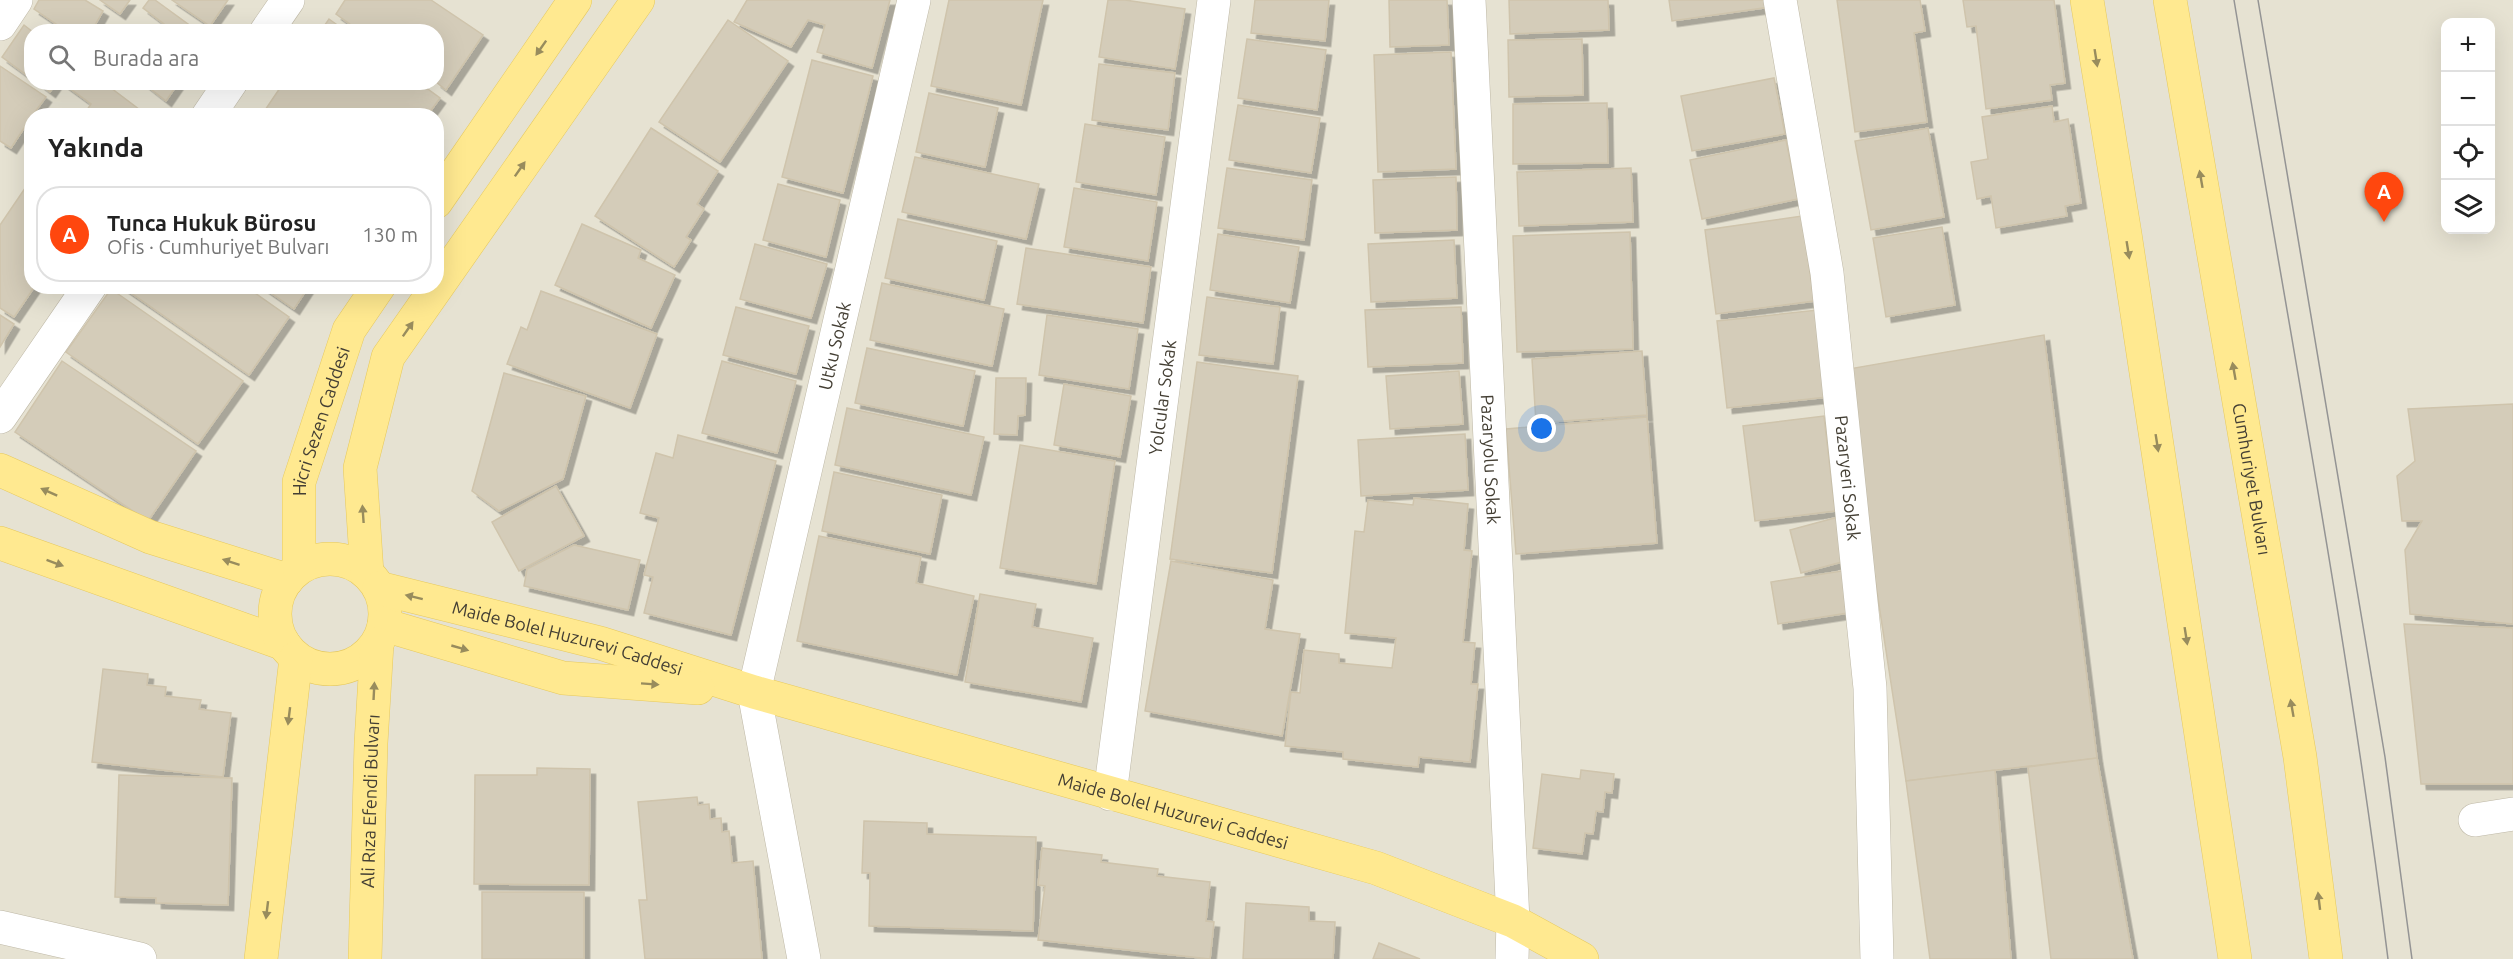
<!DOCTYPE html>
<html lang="tr">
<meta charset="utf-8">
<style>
body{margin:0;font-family:Ubuntu,sans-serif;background:#f6f6f6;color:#222}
.controls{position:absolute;right:18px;top:18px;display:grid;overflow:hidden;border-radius:12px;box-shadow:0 6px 24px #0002}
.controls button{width:54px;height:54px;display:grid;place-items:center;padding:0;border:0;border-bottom:2px solid #e0e0e0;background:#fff;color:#222;font:30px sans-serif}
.you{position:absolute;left:1542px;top:429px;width:21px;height:21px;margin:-15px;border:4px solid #fff;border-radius:50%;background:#1a73e8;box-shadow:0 0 0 9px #1a73e833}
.badge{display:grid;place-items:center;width:39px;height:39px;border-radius:50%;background:#ff470e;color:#fff;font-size:20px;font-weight:700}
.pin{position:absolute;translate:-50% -50px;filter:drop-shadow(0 2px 3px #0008)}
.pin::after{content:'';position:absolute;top:32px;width:21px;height:18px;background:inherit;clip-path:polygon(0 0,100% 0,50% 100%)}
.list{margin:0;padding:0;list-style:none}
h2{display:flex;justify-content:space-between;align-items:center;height:78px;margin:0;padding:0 24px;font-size:26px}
h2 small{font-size:20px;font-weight:400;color:#767676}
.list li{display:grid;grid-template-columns:39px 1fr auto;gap:18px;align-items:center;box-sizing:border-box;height:96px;margin:0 12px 12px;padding:0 12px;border:2px solid #e0e0e0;border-radius:24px}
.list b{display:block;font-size:22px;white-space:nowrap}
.list p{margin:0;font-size:20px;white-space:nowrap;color:#767676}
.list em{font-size:20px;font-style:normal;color:#767676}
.icon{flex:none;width:33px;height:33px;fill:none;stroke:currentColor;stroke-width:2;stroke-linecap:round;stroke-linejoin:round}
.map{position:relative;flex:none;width:2513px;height:959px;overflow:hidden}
.search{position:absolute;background:#fff;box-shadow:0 6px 24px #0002;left:24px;top:24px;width:420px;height:66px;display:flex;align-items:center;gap:15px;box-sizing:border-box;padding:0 21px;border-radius:24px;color:#767676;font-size:22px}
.panel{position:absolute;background:#fff;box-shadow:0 6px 24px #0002;left:24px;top:108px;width:420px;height:186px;border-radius:24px}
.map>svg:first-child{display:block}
.residential{fill:#e6e2d2;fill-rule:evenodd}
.building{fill:#d4ccb9;stroke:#cfc4ac;stroke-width:1.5;filter:url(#shadow)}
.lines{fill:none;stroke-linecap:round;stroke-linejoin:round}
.minor-casing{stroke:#beb8a6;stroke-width:34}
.major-casing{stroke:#e6c95e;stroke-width:34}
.minor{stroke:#fff;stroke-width:33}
.major{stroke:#ffe990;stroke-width:33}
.tram{stroke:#949494;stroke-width:1.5}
.oneway{fill:#988c5d}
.labels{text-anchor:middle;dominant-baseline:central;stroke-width:4.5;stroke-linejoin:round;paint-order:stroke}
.street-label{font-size:18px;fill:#443f34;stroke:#fff}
</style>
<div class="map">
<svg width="2513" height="959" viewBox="0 0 2513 959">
<defs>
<filter id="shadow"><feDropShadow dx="5.5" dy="5.5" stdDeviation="0" flood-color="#0004"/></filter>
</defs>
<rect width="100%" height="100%" fill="#f2efe4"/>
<path class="residential" d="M0,0h2513v959h-2513zM2446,22h44v208h-44zM32,32h404v50h-404zM32,116h404v170h-404z"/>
<g class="building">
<path d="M39,0h46l18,11 -12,21h-23l-34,-23z"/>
<path d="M100,0h30l-10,14z"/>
<path d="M149,0h6l44,32h-40l5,-8 -21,-16z"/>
<path d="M172,0h56l-18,26z"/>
<path d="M345,0h86l52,35 -37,55 -10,-8v-50h-75l-25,-18z"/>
<path d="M747,0h143l-18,68 -55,-16 8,-27 -17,-5 -17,27 -57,-25z"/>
<path d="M949,0h94l-22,105 -90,-19z"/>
<path d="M1108,0h17l60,9 -10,60 -76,-12z"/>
<path d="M1255,0h74l-4,41 -74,-8z"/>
<path d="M1389,0h58l2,45 -59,2z"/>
<path d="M1509,0h99l1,30 -99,4z"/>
<path d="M1669,0h100l1,7 -98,14z"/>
<path d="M1837,0h83l5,31 -11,2 13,89 -72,10z"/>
<path d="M1963,0h91l11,83 -15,2 2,15 -66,9 -10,-83 -9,1z"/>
<path d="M329,19l18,13h-27z"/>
<path d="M728,20l60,41 -68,101 -61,-40z"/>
<path d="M24,25l9,7 -1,47 -30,-22z"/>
<path d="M1247,39l79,11 -9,60 -79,-12z"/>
<path d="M1582,39l1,56 -74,2 -1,-57z"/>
<path d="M1451,52l5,117 -78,3 -4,-117z"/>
<path d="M812,60l61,16 -30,117 -61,-16z"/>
<path d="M1099,64l76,9 -7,57 -76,-10z"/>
<path d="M0,66l46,31 -14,19 -21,32 -11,-7z"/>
<path d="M1774,78l11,56 -93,17 -11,-55z"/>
<path d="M37,82h20l-7,10z"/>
<path d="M61,82h42l45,34h-60l-3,-3 6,-9z"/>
<path d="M142,82h37l-13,19z"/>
<path d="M284,82h134l22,16 -13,18h-166z"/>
<path d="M929,93l69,15 -13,59 -69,-15z"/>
<path d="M1607,103l1,60 -95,1v-60z"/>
<path d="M1238,105l82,13 -9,55 -82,-13z"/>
<path d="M2052,106l2,16 14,-3 13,84 -16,3 2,10 -71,12 -5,-32 -14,3 -6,-37 17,-3 -6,-42z"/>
<path d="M1085,124l80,13 -9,58 -80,-13z"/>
<path d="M651,128l67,43 -21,33 7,5 -18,28 5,3 -17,27 -79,-51z"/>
<path d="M1928,128l16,89 -73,13 -16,-89z"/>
<path d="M1786,140l12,59 -96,20 -12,-59z"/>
<path d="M915,157l124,27 -13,55 -124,-27z"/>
<path d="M1227,168l85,12 -8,60 -86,-12z"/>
<path d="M1631,168l2,54 -114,4 -2,-54z"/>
<path d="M1456,177l1,53 -82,3 -2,-53z"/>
<path d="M32,178v108h3l-21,31 -14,-9v-83z"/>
<path d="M778,184l62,16 -14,57 -63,-17z"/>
<path d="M1074,188l83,14 -9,59 -84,-14z"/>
<path d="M1802,216l12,85 -98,13 -11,-84z"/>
<path d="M898,219l99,22 -13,59 -99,-22z"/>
<path d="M582,224l59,26 -3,8 37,17 -24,53 -96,-43z"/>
<path d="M1942,227l13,78 -69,12 -13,-79z"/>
<path d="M1630,232l3,117 -116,3 -4,-116z"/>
<path d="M1218,234l81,13 -9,56 -80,-13z"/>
<path d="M1454,240l3,58 -86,4 -3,-58z"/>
<path d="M755,244l72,20 -16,54 -71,-19z"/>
<path d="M1026,248l125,19 -8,56 -126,-19z"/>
<path d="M882,283l122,26 -12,57 -122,-26z"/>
<path d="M121,286h124l44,31 -40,58z"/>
<path d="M261,286h48l-15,23z"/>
<path d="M111,289l132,92 -45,63 -132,-92z"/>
<path d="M541,291l116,43 -27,74 -123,-44 14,-37 6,3z"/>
<path d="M1207,297l73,10 -7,57 -74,-9z"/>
<path d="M736,307l73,19 -13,48 -73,-19z"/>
<path d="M1461,307l2,56 -95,4 -3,-57z"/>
<path d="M1818,310l9,87 -100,11 -10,-87z"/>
<path d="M0,315l14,9 -14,23z"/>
<path d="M1047,315l91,14 -9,60 -90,-14z"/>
<path d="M2044,335l53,423 -191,23 -63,-411z"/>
<path d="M867,348l108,23 -12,55 -108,-23z"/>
<path d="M1642,351l5,64 -111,8 -4,-64z"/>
<path d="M62,361l134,90 -48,70 -133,-89z"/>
<path d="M722,361l74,20 -19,72 -75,-20z"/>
<path d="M1197,362l101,14 -26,197 -102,-14z"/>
<path d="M1459,371l4,53 -73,5 -4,-53z"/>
<path d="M504,373l82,23 -23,83 -64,32 -27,-20z"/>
<path d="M996,378h30l-1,37 -7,1 -1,19 -23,-1z"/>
<path d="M1064,384l67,12 -11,61 -66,-12z"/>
<path d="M2513,404v220l-103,-10 -5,-64 17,-29h-20l-5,-45 18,-15 -7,-52z"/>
<path d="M847,408l137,29 -13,58 -136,-30z"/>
<path d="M1824,416l11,95 -80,10 -12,-95z"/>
<path d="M1647,417l10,126 -141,11 -10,-125z"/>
<path d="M1465,434l3,56 -107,6 -3,-56z"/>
<path d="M678,435l98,26 -45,174 -87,-22 9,-36 -9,-2 15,-57 -19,-5 16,-60 17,5z"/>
<path d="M1020,445l95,16 -19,123 -96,-16z"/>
<path d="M834,472l108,23 -12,59 -108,-23z"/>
<path d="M556,486l28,50 -65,35 -27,-49z"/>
<path d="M1414,498l54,6 -4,46 8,1 -9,91 12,1 -4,41h7l-8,78 -51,-5 -1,10 -75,-8v-7l-58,-6 6,-54 9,1 4,-43 35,4v9l53,5 4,-30 -51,-5 10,-102 9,1 4,-32 45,5z"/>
<path d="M1842,516l11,43 -52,14 -11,-43z"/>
<path d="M819,536l102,21 -5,26 58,13 -17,79 -160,-34z"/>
<path d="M574,545l66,15 -12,50 -104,-24 3,-17z"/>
<path d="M1171,561l102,19 -8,49 35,5 -18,102 -137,-25z"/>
<path d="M1848,570l6,42 -76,12 -7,-42z"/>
<path d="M980,594l56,10 -4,23 61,11 -12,64 -116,-20z"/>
<path d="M2404,624l109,4v156h-92z"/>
<path d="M103,669l45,5 -1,11 19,2 -1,9 36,4 -2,9 32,4 -8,64 -131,-15z"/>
<path d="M2097,758l36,201h-82l-23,-192z"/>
<path d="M537,768l53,1 -1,116 -115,-1 1,-109h62z"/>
<path d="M1581,770l33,4 -2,19 -7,-1 -2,20 -7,-1 -3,23 -8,-1 -3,21 -49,-6 9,-74 38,5z"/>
<path d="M1995,770l16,189h-81l-24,-178z"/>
<path d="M119,775l113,3 -4,127 -72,-2v-5l-41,-1z"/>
<path d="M697,797l1,8 11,-1 1,15 11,-1 1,14 7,-1 3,32 21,-2 9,98h-117l-6,-59h8l-9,-98z"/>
<path d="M864,821l63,2v11l109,3 -3,94 -164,-5 1,-53h-8z"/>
<path d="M1042,848l60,7 -1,7 57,7 -1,7 53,6 -4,39 8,1 -4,37 -172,-19 7,-54 -7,-1z"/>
<rect x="482" y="892" width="102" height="67"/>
<path d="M1246,903l63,4v14l26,1 -2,37h-90z"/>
<path d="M1379,943l41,16h-47z"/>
</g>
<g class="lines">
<defs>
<g id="minor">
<path id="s1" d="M1469,0l44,921 -1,38"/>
<path id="s2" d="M1780,0l47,273 43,415 7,271"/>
<path d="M0,24l16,-24"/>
<path d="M266,32l22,-32"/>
<path d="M208,116l23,-34"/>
<path d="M0,417l90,-131"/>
<path id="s3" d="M1110,794l104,-794"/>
<path d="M2475,820l38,-6"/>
<path d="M0,927l140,32"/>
<path id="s4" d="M804,959l-50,-267 160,-692"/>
</g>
<g id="major">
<path d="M2087,0l38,234 110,725"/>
<path id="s5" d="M2170,0l130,757 26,202"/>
<path d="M436,202l139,-202"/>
<path d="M0,470l150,67 137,43"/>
<path d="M0,543l284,101"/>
<circle cx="330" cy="614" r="55"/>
<path id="s6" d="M299,568v-86l50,-152 30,-44"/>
<path d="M367,573l-7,-105 28,-111 250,-357"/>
<path id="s7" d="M379,588l221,55 154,49 622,176 137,53 69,38"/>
<path d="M384,625l179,53 135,10"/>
<path d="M261,959l35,-301"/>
<path id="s8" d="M365,959l6,-216 6,-99"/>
</g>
</defs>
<use href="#minor" class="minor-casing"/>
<use href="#major" class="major-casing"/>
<use href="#minor" class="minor"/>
<use href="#major" class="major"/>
<g class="tram">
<path d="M2234,0c53,319 114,638 154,959"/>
<path d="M2258,0l127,757 27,202"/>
</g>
</g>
<defs><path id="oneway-solid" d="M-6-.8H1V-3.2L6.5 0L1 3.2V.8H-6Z" transform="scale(1.5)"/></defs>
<g class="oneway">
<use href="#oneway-solid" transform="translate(541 48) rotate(125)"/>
<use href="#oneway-solid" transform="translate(2096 58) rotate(81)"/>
<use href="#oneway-solid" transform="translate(520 169) rotate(-55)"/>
<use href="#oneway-solid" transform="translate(2201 179) rotate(-100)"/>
<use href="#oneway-solid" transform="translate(2128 250) rotate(81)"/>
<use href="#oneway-solid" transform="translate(408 329) rotate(-55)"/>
<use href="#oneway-solid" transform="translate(2234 371) rotate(-100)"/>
<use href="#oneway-solid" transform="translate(2157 443) rotate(81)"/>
<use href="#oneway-solid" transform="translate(49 492) rotate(-156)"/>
<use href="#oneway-solid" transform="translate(363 514) rotate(-94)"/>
<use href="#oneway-solid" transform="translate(231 562) rotate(-162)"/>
<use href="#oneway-solid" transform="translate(55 563) rotate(20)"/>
<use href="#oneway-solid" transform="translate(414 597) rotate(-166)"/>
<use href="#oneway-solid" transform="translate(2186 636) rotate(81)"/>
<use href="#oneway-solid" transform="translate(460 648) rotate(16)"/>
<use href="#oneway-solid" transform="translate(650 684) rotate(4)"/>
<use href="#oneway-solid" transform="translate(374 691) rotate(-87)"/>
<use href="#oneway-solid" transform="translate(2292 708) rotate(-100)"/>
<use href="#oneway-solid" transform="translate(289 716) rotate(97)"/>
<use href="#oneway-solid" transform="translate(2319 901) rotate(-97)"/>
<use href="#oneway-solid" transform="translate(267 910) rotate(97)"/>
</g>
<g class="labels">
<g class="street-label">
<text stroke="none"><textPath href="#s4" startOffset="627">Utku Sokak</textPath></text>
<text stroke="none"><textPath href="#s3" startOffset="400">Yolcular Sokak</textPath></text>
<text stroke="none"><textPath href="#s6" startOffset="150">Hicri Sezen Caddesi</textPath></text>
<text stroke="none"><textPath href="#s1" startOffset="460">Pazaryolu Sokak</textPath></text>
<text stroke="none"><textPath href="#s2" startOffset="483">Pazaryeri Sokak</textPath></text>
<text stroke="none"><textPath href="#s5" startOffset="486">Cumhuriyet Bulvarı</textPath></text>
<text stroke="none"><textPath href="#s7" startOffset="195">Maide Bolel Huzurevi Caddesi</textPath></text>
<text stroke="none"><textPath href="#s8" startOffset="158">Ali Rıza Efendi Bulvarı</textPath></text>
<text stroke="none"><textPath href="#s7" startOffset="825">Maide Bolel Huzurevi Caddesi</textPath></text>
</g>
</g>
</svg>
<div class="controls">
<button>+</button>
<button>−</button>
<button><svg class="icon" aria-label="locate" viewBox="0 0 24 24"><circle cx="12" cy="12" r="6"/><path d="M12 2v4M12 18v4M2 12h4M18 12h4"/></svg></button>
<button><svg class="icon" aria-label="layers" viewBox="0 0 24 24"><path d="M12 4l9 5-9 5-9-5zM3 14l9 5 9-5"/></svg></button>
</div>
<div class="you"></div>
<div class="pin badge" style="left:2384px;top:222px">A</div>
<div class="search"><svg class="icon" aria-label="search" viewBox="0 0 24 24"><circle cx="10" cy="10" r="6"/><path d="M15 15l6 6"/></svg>Burada ara</div>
<section class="panel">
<h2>Yakında<small></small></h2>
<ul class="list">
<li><span class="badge">A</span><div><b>Tunca Hukuk Bürosu</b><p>Ofis · Cumhuriyet Bulvarı</p></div><em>130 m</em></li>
</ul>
</section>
</div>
